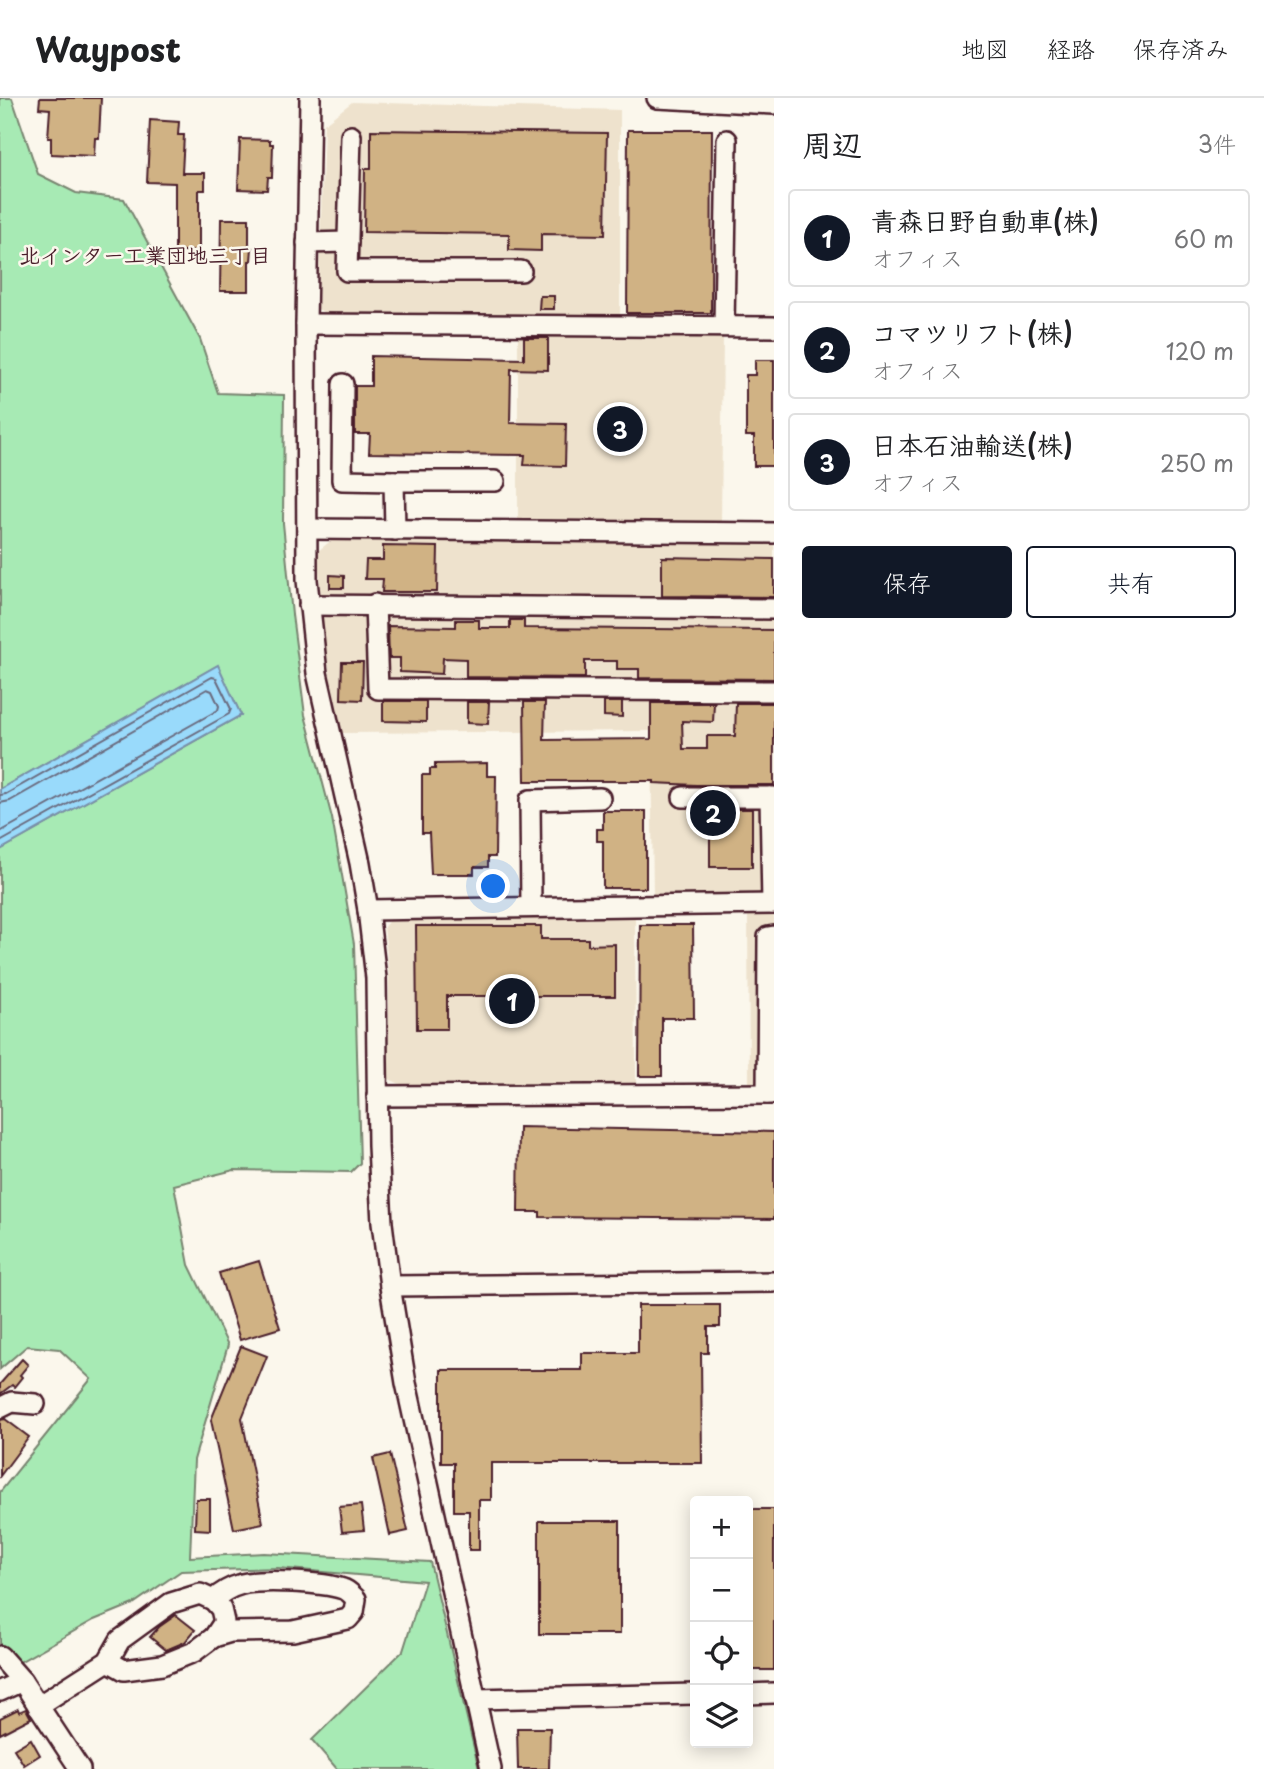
<!DOCTYPE html>
<html lang="ja">
<meta charset="utf-8">
<style>
body{margin:0;font-family:"Playpen Sans","Klee One",sans-serif;background:#f2f2f2;color:#202124}
.controls{position:absolute;right:21px;bottom:21px;display:grid;overflow:hidden;border-radius:7px;box-shadow:0 4px 18px #0003}
.controls button{width:63px;height:63px;display:grid;place-items:center;padding:0;border:0;border-bottom:2px solid #e0e0e0;background:#fff;color:#202124;font:35px sans-serif}
.you{position:absolute;left:494px;top:789px;width:24px;height:24px;margin:-18px;border:5px solid #fff;border-radius:50%;background:#1a73e8;box-shadow:0 0 0 10px #1a73e833}
.badge{display:grid;place-items:center;width:46px;height:46px;border-radius:50%;background:#111827;color:#fff;font-size:23px;font-weight:700}
.pin{position:absolute;translate:-50% -50%;border:4px solid #fff;box-shadow:0 2px 7px #0006}
.list{margin:0;padding:0;list-style:none}
h2{display:flex;justify-content:space-between;align-items:center;height:91px;margin:0;padding:0 28px;font-size:30px}
h2 small{font-size:23px;font-weight:400;color:#757577}
.list li{display:grid;grid-template-columns:46px 1fr auto;gap:21px;align-items:center;box-sizing:border-box;height:98px;margin:0 14px 14px;padding:0 14px;border:2px solid #e0e0e0;border-radius:7px}
.list b{display:block;font-size:26px;white-space:nowrap}
.list p{margin:0;font-size:23px;white-space:nowrap;color:#757577}
.list em{font-size:23px;font-style:normal;color:#757577}
.actions{display:flex;gap:14px;padding:21px 28px}
.actions a{flex:1;padding:16px 0;border:2px solid #111827;border-radius:7px;text-align:center;font-size:24px;color:#111827}
.actions .main{background:#111827;color:#fff}
.icon{flex:none;width:38px;height:38px;fill:none;stroke:currentColor;stroke-width:2;stroke-linecap:round;stroke-linejoin:round}
.map{position:relative;flex:none;width:774px;height:1671px;overflow:hidden}
header{display:flex;align-items:center;gap:42px;box-sizing:border-box;height:98px;padding:0 35px;background:#fff;border-bottom:2px solid #e0e0e0}
header strong{font-size:33px}
nav{display:flex;gap:38px;margin-inline-start:auto;font-size:24px}
main{display:flex}
aside{flex:1;background:#fff}
.map>svg:first-child{display:block}
.built{fill:#eee2cd}
.green{fill:#a7eab4;stroke:#788470;stroke-width:2}
.water{fill:#99dafb;stroke:#798fa8;stroke-width:2}
.lines{fill:none;stroke-linecap:round;stroke-linejoin:round}
.shore{stroke:#6a6a7e;stroke-width:2}
.building{fill:#d0b284;stroke:#4a1f2b;stroke-width:2}
.minor-casing{stroke:#4a1f2b;stroke-width:24}
.minor{stroke:#fbf7ec;stroke-width:19}
.labels{text-anchor:middle;dominant-baseline:central;stroke-width:5;stroke-linejoin:round;paint-order:stroke}
.neighbourhood-label{font-size:21px;font-weight:bold;fill:#4a1f2b;stroke:#fbf7ec}
</style>
<header>
<strong>Waypost</strong>
<nav><a>地図</a><a>経路</a><a>保存済み</a></nav>
</header>
<main>
<div class="map">
<svg width="774" height="1671" viewBox="0 0 774 1671">
<rect width="100%" height="100%" fill="#fbf7ec"/>
<filter id="ink" filterUnits="userSpaceOnUse"><feTurbulence type="fractalNoise" baseFrequency=".0143" numOctaves="2"/><feDisplacementMap in="SourceGraphic" scale="14" xChannelSelector="R" yChannelSelector="G"/><feConvolveMatrix kernelMatrix="1 2 1 2 8 2 1 2 1" color-interpolation-filters="sRGB"/></filter>
<g filter="url(#ink)">
<g class="built">
<path d="M352,4l268,8v209l-290,-3 -12,-7 6,-185z"/>
<path d="M518,235h205l-2,194 -203,-2z"/>
<path d="M333,441l441,4v353l-121,2 -2,-167 -309,2 -4,-8 -16,-101 -4,-73z"/>
<path d="M748,812h26v176h-25z"/>
<path d="M635,814l1,175h-229l-18,-8v-105l-5,-47 9,-12z"/>
</g>
<path class="green" d="M0,0h12l26,76 38,19 48,6 76,140 18,54 66,2 -1,128 9,92 13,100 27,103 22,126 6,219 -9,9 -117,-2 -60,15 15,80 39,80 -34,115 -4,97 74,-4 166,9 49,207h-142l-25,-29 91,-89 22,-70 -147,-13 -97,3 -48,33 -39,16 -94,53v-181l91,-113 -32,-30 -32,-3 -27,23v-519l241,-135 -24,-49 -217,123z"/>
<path class="water" d="M218,567l23,50 -241,135v-61z"/>
<g class="lines">
<g class="shore">
<path d="M0,697l6,-1 206,-117 4,1 15,31 -2,5 -229,128"/>
<path d="M0,705l10,-2 197,-112 5,2 7,15 -1,4 -218,122"/>
</g>
</g>
<g class="building">
<path d="M40,0h61l-2,40h-4l-1,18 -43,-2v-16h-3l2,-29 -11,-1z"/>
<path d="M150,22l29,2 -1,13h6l-2,38h23v17h-6v61h-24v-68l-28,-1z"/>
<path d="M371,32l236,3 -2,102 -64,-1v17l-32,-1v-16l-145,-2 1,-63h6z"/>
<path d="M628,32h84l-1,183h-84z"/>
<path d="M240,41l30,1v4h3l-1,33h-4l-1,13 -29,-1z"/>
<path d="M221,121h28v29h3l-1,13h-2v30h-29z"/>
<path d="M540,198h14v13h-15z"/>
<path d="M524,240h24v32l-37,-1 -1,54 56,1 -1,42 -41,-1 1,-10 -156,-2 1,-19h-15v-48h16v-30l153,3z"/>
<path d="M755,262h19v106h-20v-30h-8v-61h9z"/>
<path d="M383,448l55,1 -1,45h-55l1,-13h-18l1,-19h17z"/>
<path d="M662,459l112,2v38l-112,-1z"/>
<path d="M330,477l14,1v12h-14z"/>
<path d="M456,522h23v8h31v-8h14v8l250,2v49l-135,-1v-9h-22v-8h-32v17l-119,-1v-18l-23,-1 -1,16 -42,-2v-14h-11l-1,-32 68,1z"/>
<path d="M342,564h21l-1,38 -21,-1z"/>
<path d="M383,603h43v21l-43,-1z"/>
<path d="M467,604h22l-1,22 -21,-1z"/>
<path d="M524,604h21l-1,38 107,-1v-36h63l-1,19 -31,-1 1,28h24v-13h28l1,-33h38v82h-78l-42,-2v-2h-129z"/>
<path d="M604,604h18v15l-18,-1z"/>
<path d="M487,665v13h9l-1,81h-7v10h-14v7h-43l-2,-41h-7v-58h8v-6h5v-5z"/>
<rect x="710" y="711" width="42" height="58"/>
<path d="M603,713h43v77h-43v-47h-6v-12h6z"/>
<path d="M640,827h53l1,93h-32v58h-23z"/>
<path d="M416,828h125v13h47v6l27,-1v52h-168v33h-30z"/>
<path d="M519,1029l255,5v87l-234,-2v-5h-22z"/>
<path d="M259,1163l21,67 -40,12 -21,-67z"/>
<path d="M638,1207h82v22h-12v26h-7l1,110h-211v37h-12v50h-10v-39h-15v-48h-13v-93h141v-17h56z"/>
<path d="M241,1248l26,10 -25,62 21,105 -29,6 -23,-109z"/>
<path d="M22,1261l6,6 -8,10 2,2 -8,10 -2,-2 -12,9v-10z"/>
<path d="M5,1321l24,18 -29,39v-56z"/>
<path d="M390,1356l18,77 -18,4 -17,-77z"/>
<path d="M196,1401h14v31l-15,-1z"/>
<path d="M361,1407l3,25 -22,2 -3,-25z"/>
<rect x="748" y="1411" width="26" height="161"/>
<rect x="539" y="1423" width="81" height="113"/>
<path d="M176,1517l19,15 -10,12 -19,8 -16,-13 9,-10z"/>
<path d="M18,1611l1,3 7,-3 5,9 -31,16v-16z"/>
<path d="M517,1630h33l-1,41h-31z"/>
<path d="M31,1641l9,16 -16,10 -10,-16z"/>
</g>
<g class="lines">
<defs>
<g id="minor">
<path d="M310,0l-4,226 1,256 10,93 43,190 8,47 8,68 2,168 4,77 8,63 16,97 85,386"/>
<path d="M657,0l117,6"/>
<path d="M351,38l-4,135h174"/>
<path d="M307,145l41,-1"/>
<path d="M306,226l468,3"/>
<path d="M724,228l3,-186"/>
<path d="M343,286l-1,96 52,1"/>
<path d="M307,431l467,4"/>
<path d="M395,432l-1,-49h101"/>
<path d="M375,506l3,85 396,2"/>
<path d="M309,507l465,4"/>
<path d="M683,699h87"/>
<path d="M772,806l-2,-107h4"/>
<path d="M531,809l-1,-107 70,-2"/>
<path d="M368,812l406,-6"/>
<path d="M767,996l1,-157 6,-1"/>
<path d="M377,998l397,-2"/>
<path d="M390,1188l384,-4"/>
<path d="M0,1310l12,-6 23,2"/>
<path d="M213,1502c9,-8 18,-13 29,-16 21,-5 81,-2 101,5 5,1 9,6 13,10l-2,13 -6,7 -55,12 -62,1 -17,5"/>
<path d="M0,1558l22,25 58,88"/>
<path d="M0,1593l22,-10"/>
<path d="M748,1596l26,-1"/>
<path d="M476,1601l219,-5"/>
<path d="M38,1608l70,-45 12,-21 51,-37 29,-9 13,6 8,9 3,13 -10,15 -20,15 -32,13 -38,5 -16,-9"/>
</g>
</defs>
<use href="#minor" class="minor-casing"/>
<use href="#minor" class="minor"/>
</g>
</g>
<g class="labels">
<g class="neighbourhood-label">
<text x="145" y="156">北インター工業団地三丁目</text>
</g>
</g>
</svg>
<div class="controls">
<button>+</button>
<button>−</button>
<button><svg class="icon" aria-label="locate" viewBox="0 0 24 24"><circle cx="12" cy="12" r="6"/><path d="M12 2v4M12 18v4M2 12h4M18 12h4"/></svg></button>
<button><svg class="icon" aria-label="layers" viewBox="0 0 24 24"><path d="M12 4l9 5-9 5-9-5zM3 14l9 5 9-5"/></svg></button>
</div>
<div class="you"></div>
<div class="pin badge" style="left:512px;top:903px">1</div>
<div class="pin badge" style="left:713px;top:715px">2</div>
<div class="pin badge" style="left:620px;top:331px">3</div>
</div>
<aside>
<h2>周辺<small>3件</small></h2>
<ul class="list">
<li><span class="badge">1</span><div><b>青森日野自動車(株)</b><p>オフィス</p></div><em>60 m</em></li>
<li><span class="badge">2</span><div><b>コマツリフト(株)</b><p>オフィス</p></div><em>120 m</em></li>
<li><span class="badge">3</span><div><b>日本石油輸送(株)</b><p>オフィス</p></div><em>250 m</em></li>
</ul>
<div class="actions"><a class="main">保存</a><a>共有</a></div>
</aside>
</main>
